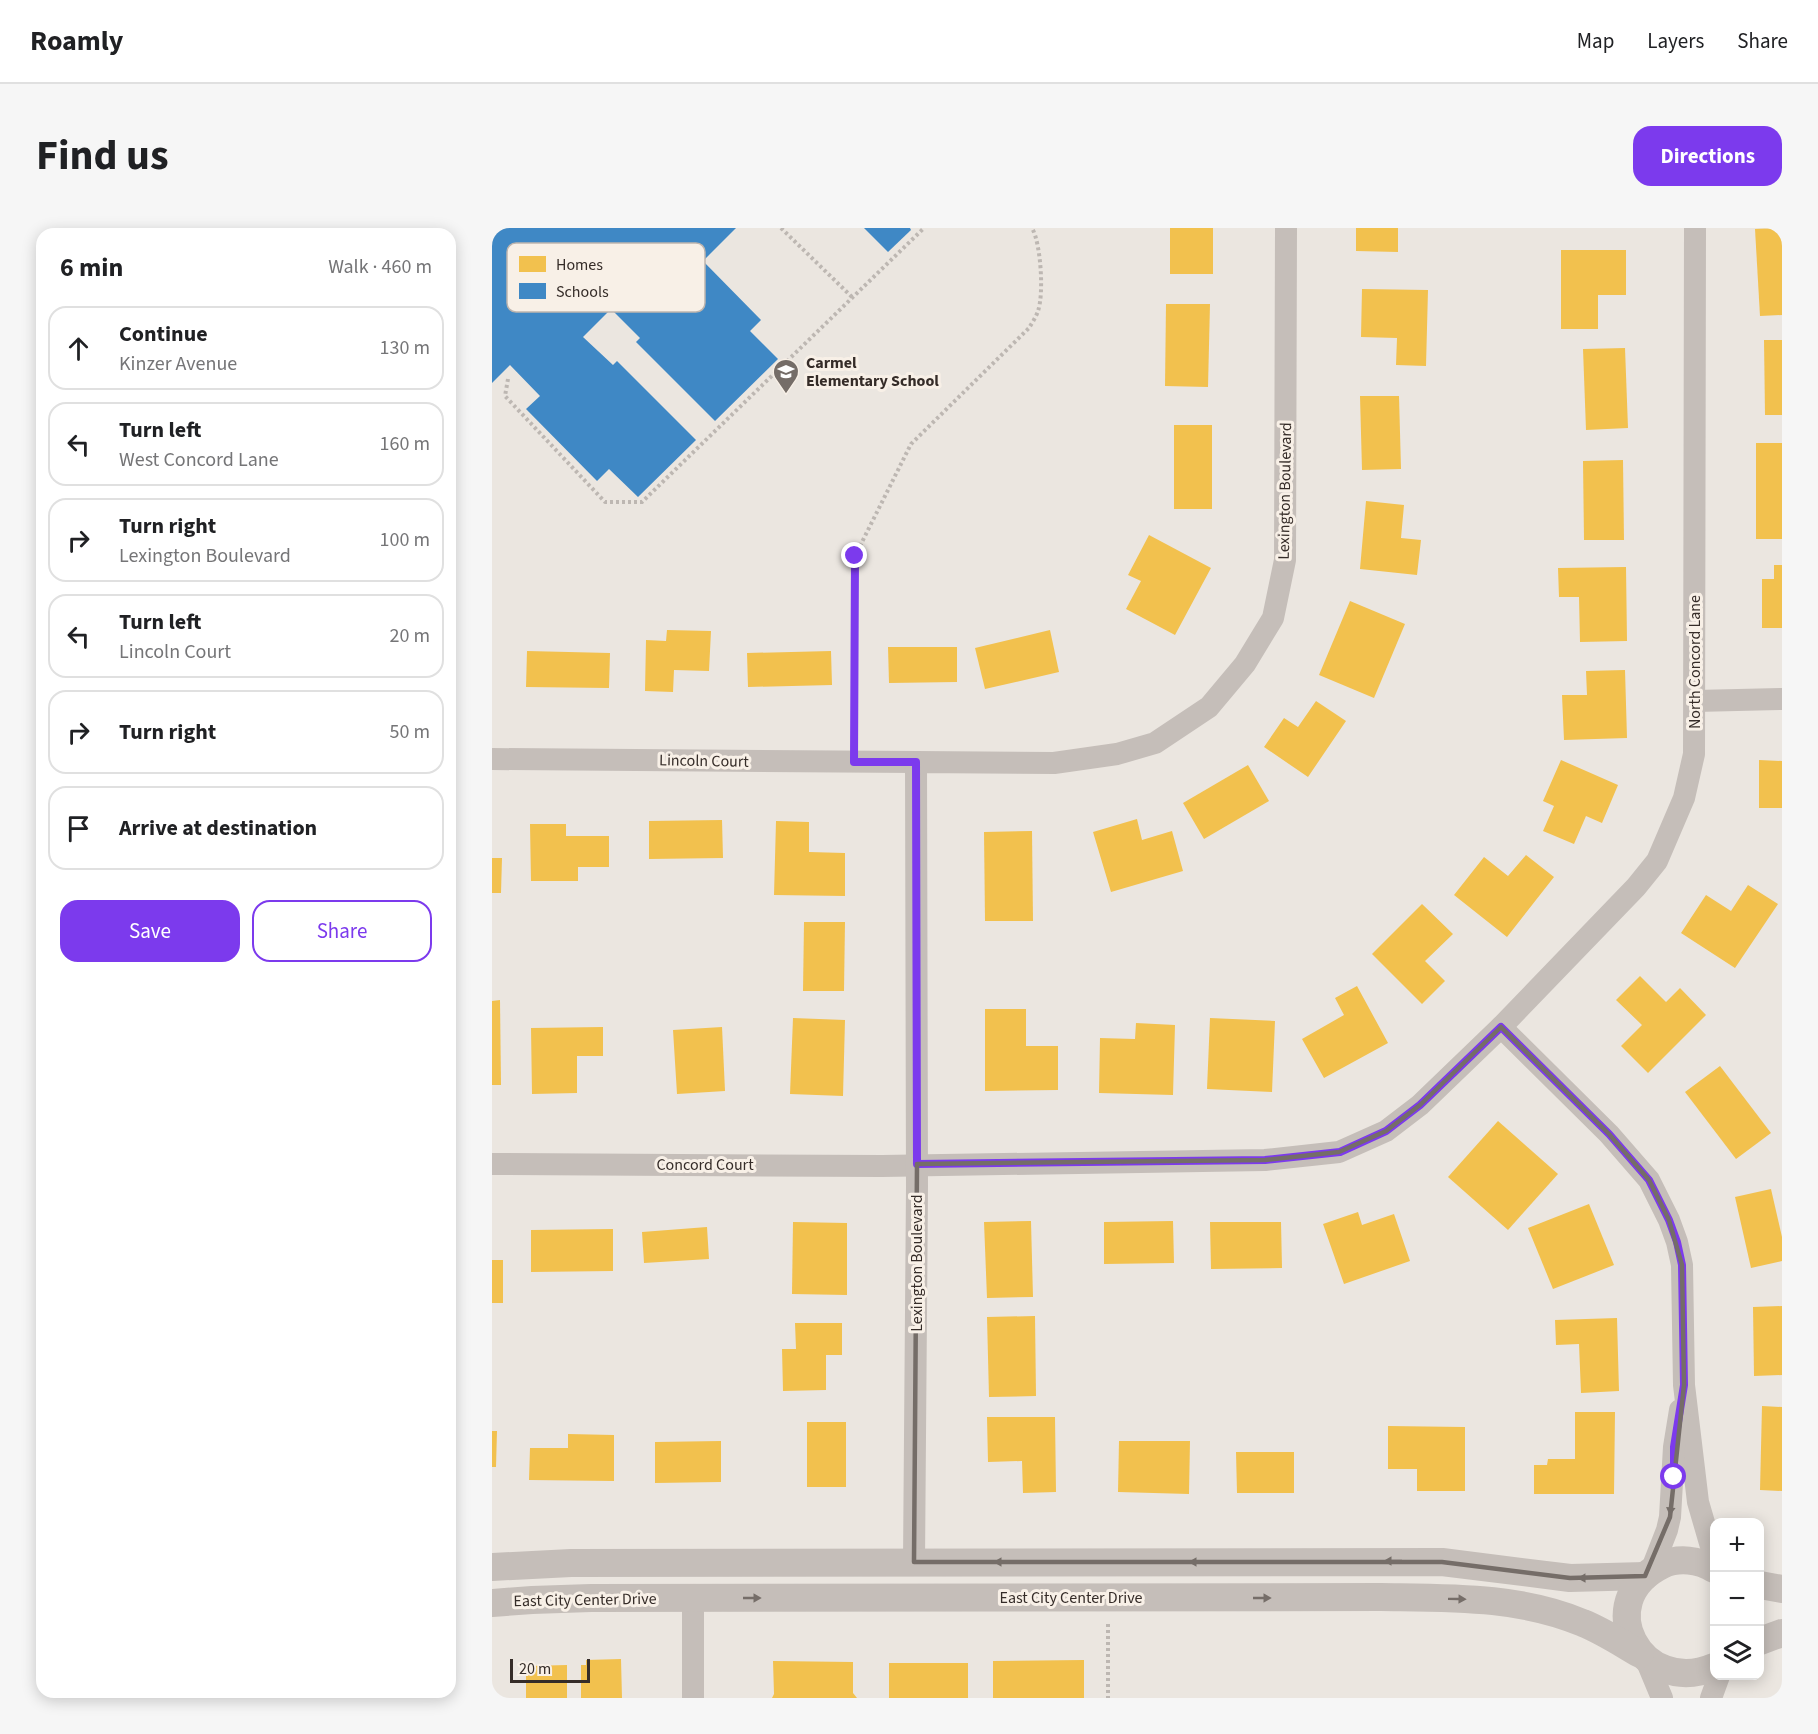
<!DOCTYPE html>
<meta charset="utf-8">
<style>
body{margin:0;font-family:"Source Sans 3",sans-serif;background:#f6f6f6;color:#202124}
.controls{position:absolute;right:18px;bottom:18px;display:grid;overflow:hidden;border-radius:12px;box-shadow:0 3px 15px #0003}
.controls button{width:54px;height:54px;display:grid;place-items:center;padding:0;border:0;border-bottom:2px solid #e0e0e0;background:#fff;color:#202124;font:30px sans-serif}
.scale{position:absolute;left:18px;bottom:15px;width:80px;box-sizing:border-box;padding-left:6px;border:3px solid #352c28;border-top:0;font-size:16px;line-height:21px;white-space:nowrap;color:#352c28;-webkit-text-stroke:4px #f8f0e7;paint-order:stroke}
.stop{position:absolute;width:18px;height:18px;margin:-14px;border:4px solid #7c3aed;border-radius:50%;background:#fff}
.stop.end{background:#7c3aed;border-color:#fff;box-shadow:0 2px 6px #0008}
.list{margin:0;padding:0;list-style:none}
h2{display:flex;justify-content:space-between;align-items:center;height:78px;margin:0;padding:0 24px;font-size:26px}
h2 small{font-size:20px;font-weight:400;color:#757577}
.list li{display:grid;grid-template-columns:39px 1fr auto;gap:18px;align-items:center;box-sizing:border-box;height:84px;margin:0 12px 12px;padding:0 12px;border:2px solid #e0e0e0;border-radius:18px}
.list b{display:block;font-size:22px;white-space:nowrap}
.list p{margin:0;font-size:20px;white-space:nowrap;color:#757577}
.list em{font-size:20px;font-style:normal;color:#757577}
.actions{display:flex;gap:12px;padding:18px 24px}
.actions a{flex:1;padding:14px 0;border:2px solid #7c3aed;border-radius:18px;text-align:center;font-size:21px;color:#7c3aed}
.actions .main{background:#7c3aed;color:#fff}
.icon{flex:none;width:33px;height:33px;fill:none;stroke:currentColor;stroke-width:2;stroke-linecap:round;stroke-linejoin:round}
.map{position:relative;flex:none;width:1290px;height:1470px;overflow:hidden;border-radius:18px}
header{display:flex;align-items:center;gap:36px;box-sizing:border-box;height:84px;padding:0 30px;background:#fff;border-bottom:2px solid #e0e0e0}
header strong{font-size:28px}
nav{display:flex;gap:33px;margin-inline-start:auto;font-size:21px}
.intro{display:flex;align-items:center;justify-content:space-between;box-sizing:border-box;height:144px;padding:0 36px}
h1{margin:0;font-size:42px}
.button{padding:15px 27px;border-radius:18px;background:#7c3aed;color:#fff;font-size:21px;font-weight:700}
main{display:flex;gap:36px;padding:0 36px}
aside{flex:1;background:#fff;border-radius:18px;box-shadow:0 3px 15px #0003}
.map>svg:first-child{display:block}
.homes{fill:#f2c14e}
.schools{fill:#3f88c5}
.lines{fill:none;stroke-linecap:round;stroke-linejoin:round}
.path{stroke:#bdb7b2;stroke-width:4;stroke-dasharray:3 3;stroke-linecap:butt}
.minor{stroke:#c5beb9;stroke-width:22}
.tertiary{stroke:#c5beb9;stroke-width:28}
.oneway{fill:#766e69}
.route{stroke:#7c3aed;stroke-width:8}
.marked{fill:none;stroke:#756d68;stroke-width:4.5;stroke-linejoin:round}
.labels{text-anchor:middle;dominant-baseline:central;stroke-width:6;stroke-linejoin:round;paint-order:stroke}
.poi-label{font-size:16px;font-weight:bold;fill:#352c28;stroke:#f8f0e7;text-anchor:start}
.street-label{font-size:16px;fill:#352c28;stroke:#f8f0e7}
.key{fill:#f8f0e7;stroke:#beb5ae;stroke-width:1.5}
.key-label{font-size:16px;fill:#352c28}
</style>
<header>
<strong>Roamly</strong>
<nav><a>Map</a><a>Layers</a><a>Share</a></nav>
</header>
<div class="intro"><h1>Find us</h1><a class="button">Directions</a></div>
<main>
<aside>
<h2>6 min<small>Walk · 460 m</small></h2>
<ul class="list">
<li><svg class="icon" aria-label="ahead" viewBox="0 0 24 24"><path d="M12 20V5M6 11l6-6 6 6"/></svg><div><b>Continue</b><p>Kinzer Avenue</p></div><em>130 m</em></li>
<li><svg class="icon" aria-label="left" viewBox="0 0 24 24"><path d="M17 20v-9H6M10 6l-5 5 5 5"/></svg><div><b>Turn left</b><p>West Concord Lane</p></div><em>160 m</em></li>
<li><svg class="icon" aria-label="right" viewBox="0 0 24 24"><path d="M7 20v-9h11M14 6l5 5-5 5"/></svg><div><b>Turn right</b><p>Lexington Boulevard</p></div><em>100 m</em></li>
<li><svg class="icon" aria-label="left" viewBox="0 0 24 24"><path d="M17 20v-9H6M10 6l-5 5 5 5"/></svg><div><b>Turn left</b><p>Lincoln Court</p></div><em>20 m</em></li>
<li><svg class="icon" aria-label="right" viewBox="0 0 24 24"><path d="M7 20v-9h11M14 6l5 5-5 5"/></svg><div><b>Turn right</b></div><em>50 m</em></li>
<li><svg class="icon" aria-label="arrive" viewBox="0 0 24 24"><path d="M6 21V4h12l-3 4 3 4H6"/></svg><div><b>Arrive at destination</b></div></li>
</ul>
<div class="actions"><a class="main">Save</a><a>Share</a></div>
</aside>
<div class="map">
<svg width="1290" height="1470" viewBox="0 0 1290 1470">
<rect width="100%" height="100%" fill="#ebe6e0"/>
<g class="homes">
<rect x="678" y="0" width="43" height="46"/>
<path d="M864,0h42v24l-42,-1z"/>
<path d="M1290,0v87l-22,1 -5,-87z"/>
<path d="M1069,22h65v45h-28v34h-37z"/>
<path d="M870,61l66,1 -2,76 -30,-1 1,-27 -36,-1z"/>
<path d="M674,76h44l-2,83 -43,-1z"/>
<path d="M1272,112h18v75h-17z"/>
<path d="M1133,120l3,80 -42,2 -3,-81z"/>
<path d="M868,168h39l2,73 -39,1z"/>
<rect x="682" y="197" width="38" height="84"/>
<rect x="1264" y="215" width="26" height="96"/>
<path d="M1131,232l1,80h-40l-1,-79z"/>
<path d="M874,273l38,4 -3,33 20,2 -4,35 -57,-6z"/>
<path d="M657,307l62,33 -36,67 -49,-26 15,-28 -13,-6z"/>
<path d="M1282,337h8v63h-20v-49h12z"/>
<path d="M1134,339l1,74 -47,1 -1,-45h-20l-1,-29z"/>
<path d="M858,373l55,23 -31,74 -55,-23z"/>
<path d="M175,402l44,1 -2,40 -35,-1 -1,22 -28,-1 1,-51 20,1z"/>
<path d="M558,402l9,42 -74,17 -10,-41z"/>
<path d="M396,419h69v35l-68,1z"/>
<path d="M35,423l83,2 -1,35 -83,-1z"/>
<path d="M339,423l1,34 -84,2 -1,-34z"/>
<path d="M1133,442l2,68 -63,2 -2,-45h25l-1,-24z"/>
<path d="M824,473l30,20 -38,56 -44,-30 20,-29 14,9z"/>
<path d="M1069,532l57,25 -16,38 -16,-7 -12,28 -31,-13 11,-25 -11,-5z"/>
<path d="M1267,532l23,1v47h-23z"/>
<path d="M756,537l21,36 -65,38 -21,-36z"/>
<path d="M645,591l5,21 30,-9 11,40 -72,21 -18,-60z"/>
<path d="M230,592l1,38 -74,1v-38z"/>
<path d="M284,593l33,1v30l36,1v43l-71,-1z"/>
<path d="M38,596h36v12h43v31h-31v14h-47z"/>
<path d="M540,603l1,90h-48l-1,-89z"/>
<path d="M1034,627l28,22 -47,60 -53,-42 30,-38 24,19z"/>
<path d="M0,630h10l-1,35h-9z"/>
<path d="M1256,657l30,19 -43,64 -54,-35 25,-38 25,16z"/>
<path d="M930,676l31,30 -28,27 20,20 -23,23 -50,-50z"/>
<path d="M312,694h41l-1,69h-41z"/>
<path d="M1148,748l26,26 14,-14 26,27 -58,58 -27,-27 21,-21 -26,-25z"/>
<path d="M865,758l31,57 -64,35 -22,-39 42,-24 -9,-17z"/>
<path d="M8,772l1,85h-9v-84z"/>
<path d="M493,781h41v37h32v44l-73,1z"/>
<path d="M301,790l52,2 -2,76 -53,-2z"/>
<path d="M718,790l65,3 -3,71 -65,-3z"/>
<path d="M644,795l39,2 -2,70 -74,-2 1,-55 35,1z"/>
<path d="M111,799v29h-26v37l-45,1 -1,-66z"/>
<path d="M230,799l3,64 -48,3 -4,-64z"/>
<path d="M1228,838l51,67 -35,26 -51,-67z"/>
<path d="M1006,893l60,53 -50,56 -60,-53z"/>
<path d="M1279,961l11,48v24l-31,7 -16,-71z"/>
<path d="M1097,976l25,61 -61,24 -25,-61z"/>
<path d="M866,984l4,13 32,-11 16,47 -66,23 -21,-60z"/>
<path d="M539,993l2,76 -46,1 -3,-76z"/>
<path d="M681,993l1,42 -70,1v-42z"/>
<path d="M301,994l54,1v72l-55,-1z"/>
<path d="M718,994h71l1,46 -71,1z"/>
<path d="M215,999l2,32 -65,4 -2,-31z"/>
<path d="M121,1001v42l-82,1v-42z"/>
<rect x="0" y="1032" width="11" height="43"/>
<path d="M1290,1078v69l-28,1 -1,-69z"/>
<path d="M543,1088l1,80 -47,1 -2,-80z"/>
<path d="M1125,1090l2,73 -38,2 -2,-49 -23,1 -1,-25z"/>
<path d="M303,1095h47v32h-16v35l-43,1 -1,-42h14z"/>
<path d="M1270,1178l20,1v84l-22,-1z"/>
<path d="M1083,1184h40l-1,82h-80v-29h13l1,-6h27z"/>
<path d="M495,1189h68l1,75 -33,1 -1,-32 -34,1z"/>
<rect x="315" y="1194" width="39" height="65"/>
<path d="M896,1198l77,1v64h-48v-22h-29z"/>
<path d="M0,1203h5l-1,36h-4z"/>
<path d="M76,1206l46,1v46l-85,-1 1,-32h38z"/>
<path d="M229,1213v41l-66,1v-41z"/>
<path d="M627,1213h71l-1,53 -71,-2z"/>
<path d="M744,1224h58v41h-57z"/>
<path d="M129,1431l1,39h-41v-33h5v-5z"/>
<path d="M592,1432v38h-91v-37z"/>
<path d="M281,1433l80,1v31l4,5h-85l2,-4z"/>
<rect x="397" y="1435" width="79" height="35"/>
<path d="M75,1437v33h-41v-27l2,-1v-4z"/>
</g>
<g class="schools">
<path d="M0,0h244l-33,33 58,59 -11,11 28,28 -63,62 -79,-79 4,-4 -29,-29 -28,28 30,28 4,-4 79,79 -58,57 -29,-28 -12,12 -71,-72 14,-13 -30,-31 -18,18z"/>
<path d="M372,0h46l1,2 -23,22z"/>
</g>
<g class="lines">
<g class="path">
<path d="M289,0l72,70"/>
<path d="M16,151l-3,17 100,106h37l282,-274"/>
<path d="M362,509l1,-181 56,-112 118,-116c3,-5 7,-11 9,-17 6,-17 3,-67 -6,-83"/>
<path d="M616,1396v74"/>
</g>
<g class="minor">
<path d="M1203,473l87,-2"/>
<path d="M0,531l424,3"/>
<path d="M1009,799l108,107 40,46 20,40 8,22 5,23 2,120 14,117 16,55"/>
<path d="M0,936l390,2 383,-6 74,-8 47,-21 34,-26 81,-78 135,-140 21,-26 27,-63 10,-44 1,-526"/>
<path d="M422,1334l3,-376 -1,-424 138,1 63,-9 38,-11 54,-36 36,-43 28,-46 12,-58 1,-332"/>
<path d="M1159,1343l16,-41 3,-13 4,-70 6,-37"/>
<path d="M1155,1434l15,36"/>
<path d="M201,1470v-99"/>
<path d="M1219,1470l8,-22"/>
</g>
<g class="tertiary">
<path d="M0,1339l79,-4 871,-1 128,16 75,-2"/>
<path d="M1222,1341c-15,-9 -35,-12 -52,-4 -73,36 -21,133 52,102"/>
<path d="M1268,1357l22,4"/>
<path d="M0,1375l40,-3 59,-2 790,-1c67,1 139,-1 202,26 20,8 38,20 57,31"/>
<path d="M1268,1413l22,-8"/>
</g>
</g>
<defs><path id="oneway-solid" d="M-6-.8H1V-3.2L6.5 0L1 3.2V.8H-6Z" transform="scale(1.5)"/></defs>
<g class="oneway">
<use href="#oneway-solid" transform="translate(1179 1278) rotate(97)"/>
<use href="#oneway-solid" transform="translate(901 1333) rotate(-180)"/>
<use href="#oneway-solid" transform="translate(511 1334) rotate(-180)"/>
<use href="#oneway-solid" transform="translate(706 1334) rotate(180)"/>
<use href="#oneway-solid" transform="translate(1095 1350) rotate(179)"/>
<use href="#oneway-solid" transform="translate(260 1370)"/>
<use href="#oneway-solid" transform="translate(770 1370)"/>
<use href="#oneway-solid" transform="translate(965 1371) rotate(1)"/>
</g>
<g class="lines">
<path class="route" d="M363,328l-1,206h62l1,402 348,-4 75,-8 46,-21 34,-26 81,-78 108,107 40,46 20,40 8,22 5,23 2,120 -10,62v30"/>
</g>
<path class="marked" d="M1009,799l108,107 40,46 20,40 13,45 2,120 -14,132 -25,59 -75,2 -128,-16h-528l3,-398 348,-4 74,-8 47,-21 34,-26z"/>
<defs>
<symbol id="school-pin" viewBox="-11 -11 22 30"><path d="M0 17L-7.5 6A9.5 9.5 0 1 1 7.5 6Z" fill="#756d68" stroke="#f8f0e7"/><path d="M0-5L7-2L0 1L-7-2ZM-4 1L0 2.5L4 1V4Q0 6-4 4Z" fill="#fff"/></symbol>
</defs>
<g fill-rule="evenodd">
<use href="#school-pin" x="279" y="129" width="30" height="40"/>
</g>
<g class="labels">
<g class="poi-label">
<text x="314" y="135">Carmel<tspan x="314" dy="18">Elementary School</tspan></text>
</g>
<g class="street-label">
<text transform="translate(793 263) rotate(-89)">Lexington Boulevard</text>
<text transform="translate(1203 434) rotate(-90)">North Concord Lane</text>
<text transform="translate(212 533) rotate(1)">Lincoln Court</text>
<text x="213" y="937">Concord Court</text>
<text transform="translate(425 1035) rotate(-90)">Lexington Boulevard</text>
<text x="579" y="1370">East City Center Drive</text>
<text transform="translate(93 1372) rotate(-1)">East City Center Drive</text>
</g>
</g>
<rect x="15" y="15" width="198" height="69" rx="9" class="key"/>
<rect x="27" y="28" width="27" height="16" fill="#f2c14e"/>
<rect x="27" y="55" width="27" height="16" fill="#3f88c5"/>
<g class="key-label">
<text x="64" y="42">Homes</text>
<text x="64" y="69">Schools</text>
</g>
</svg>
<div class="controls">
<button>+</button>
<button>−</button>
<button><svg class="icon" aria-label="layers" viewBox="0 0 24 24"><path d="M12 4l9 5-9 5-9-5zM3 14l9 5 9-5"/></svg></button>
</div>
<div class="scale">20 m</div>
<div class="stop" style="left:1182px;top:1249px"></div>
<div class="stop end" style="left:363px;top:328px"></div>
</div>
</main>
